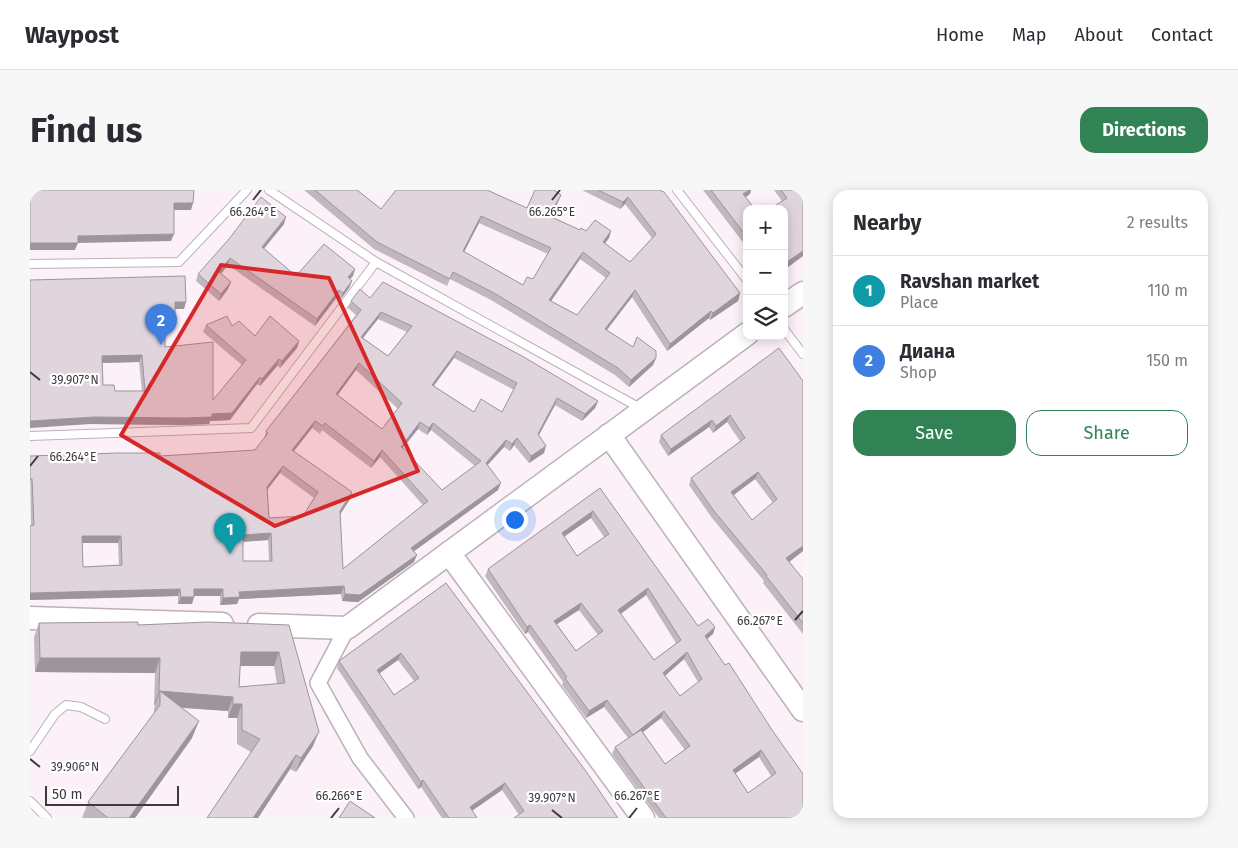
<!DOCTYPE html>
<meta charset="utf-8">
<style>
body{margin:0;font-family:"Fira Sans",sans-serif;background:#f7f7f7;color:#2b2b33}
.controls{position:absolute;right:15px;top:15px;display:grid;overflow:hidden;border-radius:10px;box-shadow:0 2px 12px #0003}
.controls button{width:45px;height:45px;display:grid;place-items:center;padding:0;border:0;border-bottom:1px solid #e1e1e2;background:#fff;color:#2b2b33;font:25px sans-serif}
.scale{position:absolute;left:15px;bottom:12px;width:134px;box-sizing:border-box;padding-left:5px;border:2px solid #3d393c;border-top:0;font-size:14px;line-height:18px;white-space:nowrap;color:#3d393c;-webkit-text-stroke:4px #fff;paint-order:stroke}
.you{position:absolute;left:484px;top:329px;width:18px;height:18px;margin:-12px;border:4px solid #fff;border-radius:50%;background:#1a73e8;box-shadow:0 0 0 8px #1a73e833}
.badge{display:grid;place-items:center;width:32px;height:32px;border-radius:50%;background:#318355;color:#fff;font-size:16px;font-weight:700}
.pin{position:absolute;translate:-50% -41px;filter:drop-shadow(0 1px 2px #0008)}
.pin::after{content:'';position:absolute;top:26px;width:18px;height:15px;background:inherit;clip-path:polygon(0 0,100% 0,50% 100%)}
.list{margin:0;padding:0;list-style:none}
h2{display:flex;justify-content:space-between;align-items:center;height:65px;margin:0;padding:0 20px;font-size:21px}
h2 small{font-size:16px;font-weight:400;color:#7c7c81}
.list li{display:grid;grid-template-columns:32px 1fr auto;gap:15px;align-items:center;box-sizing:border-box;height:70px;padding:0 20px;border-top:1px solid #e1e1e2}
.list b{display:block;font-size:19px;white-space:nowrap}
.list p{margin:0;font-size:16px;white-space:nowrap;color:#7c7c81}
.list em{font-size:16px;font-style:normal;color:#7c7c81}
.actions{display:flex;gap:10px;padding:15px 20px}
.actions a{flex:1;padding:11px 0;border:1px solid #318355;border-radius:15px;text-align:center;font-size:18px;color:#318355}
.actions .main{background:#318355;color:#fff}
.icon{flex:none;width:28px;height:28px;fill:none;stroke:currentColor;stroke-width:2;stroke-linecap:round;stroke-linejoin:round}
.map{position:relative;flex:none;width:773px;height:628px;overflow:hidden;border-radius:15px}
header{display:flex;align-items:center;gap:30px;box-sizing:border-box;height:70px;padding:0 25px;background:#fff;border-bottom:1px solid #e1e1e2}
header strong{font-size:24px}
nav{display:flex;gap:28px;margin-inline-start:auto;font-size:18px}
.intro{display:flex;align-items:center;justify-content:space-between;box-sizing:border-box;height:120px;padding:0 30px}
h1{margin:0;font-size:35px}
.button{padding:12px 22px;border-radius:15px;background:#318355;color:#fff;font-size:18px;font-weight:700}
main{display:flex;gap:30px;padding:0 30px}
aside{flex:1;background:#fff;border-radius:15px;box-shadow:0 2px 12px #0003}
.map>svg:first-child{display:block}
.lines{fill:none;stroke-linecap:round;stroke-linejoin:round}
.lane-casing{stroke:#bcb1b9;stroke-width:10}
.street-casing{stroke:#bcb1b9;stroke-width:18}
.secondary-casing{stroke:#bcb1b9;stroke-width:25}
.lane{stroke:#fff;stroke-width:8}
.street{stroke:#fff;stroke-width:15}
.secondary{stroke:#fff;stroke-width:22}
.wall{fill:#c1b7be;fill-rule:evenodd}
.shaded-wall{fill:#9d959b}
.building{fill:#e0d5dd;stroke:#9d959b;fill-rule:evenodd}
.marked{fill:#d62828;fill-opacity:0.2;stroke:#d62828;stroke-width:4;stroke-linejoin:round}
.ticks{fill:none;stroke:#3d393c;stroke-width:2}
.ticks-label{font-size:12px;text-anchor:middle;fill:#3d393c;stroke:#fff;stroke-width:4.5;stroke-linejoin:round;paint-order:stroke}
</style>
<header>
<strong>Waypost</strong>
<nav><a>Home</a><a>Map</a><a>About</a><a>Contact</a></nav>
</header>
<div class="intro"><h1>Find us</h1><a class="button">Directions</a></div>
<main>
<div class="map">
<svg width="773" height="628" viewBox="0 0 773 628">
<rect width="100%" height="100%" fill="#fcf1f9"/>
<g class="lines">
<defs>
<g id="lane">
<path d="M239,0l107,72 264,146"/>
<path d="M647,0l70,90"/>
<path d="M0,74l149,-2 68,-72"/>
<path d="M754,139l19,25"/>
<path d="M0,246l221,-8 125,-166"/>
<path d="M0,561l25,-37 11,-9 15,2 24,12"/>
<path d="M0,611l17,17"/>
</g>
<path id="street" d="M317,438l-29,55 42,75 46,60"/>
<g id="secondary">
<path d="M754,116l19,-13"/>
<path d="M579,245l194,275"/>
<path d="M419,363l194,265"/>
<path d="M0,428l192,6"/>
<path d="M229,435l88,3 400,-294"/>
</g>
</defs>
<use href="#lane" class="lane-casing"/>
<use href="#street" class="street-casing"/>
<use href="#secondary" class="secondary-casing"/>
<use href="#lane" class="lane"/>
<use href="#street" class="street"/>
<use href="#secondary" class="secondary"/>
</g>
<g class="wall">
<path d="M274,0h53l24,19 146,-1 34,-13 -3,7 -8,14 30,14 6,1h25l-2,7 -4,5 25,19 22,-24 -27,-34 -5,5 -38,-19h77l81,103 -2,8 -28,19 -1,-2 -42,33 -35,-54 -25,33 26,17 23,11 -3,7 -24,22 -14,-12 -124,-75 -41,-21 -3,7 -73,-37zM449,33l69,31 -15,25 -10,6 -59,-33zM550,69l26,19 -29,37 -26,-14z"/>
<path d="M673,0h48l-1,4 -4,3 1,12v35l-2,1z"/>
<path d="M744,0h29v66l-19,14v-61l-2,-8z"/>
<path d="M254,34l-20,25 32,27h57l-3,3 2,2 -3,7 -9,12 -3,-3 -22,29 -87,-61 -7,9 10,8 -3,7 -9,12 -23,-20 2,-7z"/>
<path d="M0,90l154,29h-9v8l-3,7 -7,2v21l48,53 29,-35 -39,-33 3,-7 26,1 23,10 44,5 -2,7 -17,20 -3,-2 -17,20 -3,-2 -27,36 -20,1 -1,3 -26,1 -92,-1zM109,172l3,29h-27l-12,-6 -1,-22z"/>
<path d="M340,108l228,103 -3,7 -13,13 -27,-16 -16,30 5,18 -15,10 -15,-18 -4,6 -6,-4 -17,18 11,25 -84,61v11l-56,40 -16,-1 -1,-7 -102,5 -2,5 -17,1v-9h-26l-2,8h-14v-8l-148,4 1,-74 -1,-70h130l95,-6 9,-11 2,-8 90,-116 -8,-7 3,-7zM348,129l29,13 -19,24 -25,-18zM424,168l60,32 -12,22h-28l-40,-26zM326,180l42,39 -16,20 -44,-34zM282,238l8,6 2,-4 49,38 9,-11 43,48 -80,64 -3,-55 10,-15 -56,-48zM388,239l9,6 4,-5 44,36 -33,24 -40,-41zM250,283l34,25 -11,18 -34,2 -2,-28zM238,350l1,21h-26v-19zM52,353h36l1,22 -36,2z"/>
<path d="M773,191v170l-14,11 14,17v55l-40,-51 1,-2 -52,-63 -23,-33 2,-7 49,-37 -13,-19 -14,11 -4,-6 -41,29 -9,-14 2,-7zM725,289l18,24 -21,17 -18,-25z"/>
<path d="M570,298l98,138 17,1 -2,7 -6,5 96,179h-144l-47,-64 3,-7 13,-9 -24,-31 -18,11 -24,-33 1,-3 -35,-50 -3,2 -40,-58 3,-7zM561,328l13,19 -27,19 -13,-19zM616,405l30,48 -22,17 -33,-46zM549,420l19,25 -22,16 -19,-27zM654,469l14,23 -18,14 -15,-20zM631,528l24,32 -20,14 -22,-32zM729,567l12,19 -23,17 -13,-19z"/>
<path d="M416,393l139,187 -66,45 -17,-25 -30,21 5,7h-35l-21,-31 -3,2 -81,-121 2,-7zM368,470l16,21 -20,14 -15,-21z"/>
<path d="M9,433l99,2h151l24,121 -17,26 -6,-3 -32,49h-51l44,-66 -14,-8v-26h-9v-7l-46,-3 10,30 -57,80h-53l6,-16 66,-88v-5l1,-4h-1l1,-32 -120,-1 -1,-35zM210,476h34l3,18 -38,3z"/>
</g>
<g class="shaded-wall">
<path d="M719,0h2l-1,4 -10,7 3,-7z"/>
<path d="M531,5l-3,7 -11,21 2,-7z"/>
<path d="M598,7l-3,7 -5,5 3,-7z"/>
<path d="M144,13h19l-2,7h-19z"/>
<path d="M451,26l-2,7 -18,35 2,-7z"/>
<path d="M256,27l-2,7 -25,30 3,-7z"/>
<path d="M581,41l-2,7 -8,11 2,-7z"/>
<path d="M144,44l-3,7 -93,2 -3,7h-45v-7l48,-7z"/>
<path d="M773,61v5l-19,14v-6z"/>
<path d="M553,62l-3,7 -33,48 2,-7z"/>
<path d="M200,68l-2,7 -12,14 3,-7z"/>
<path d="M325,79l-2,7 -8,8 3,-7z"/>
<path d="M322,91l-3,7 -9,12 3,-7z"/>
<path d="M201,92l-3,7 -9,12 2,-7z"/>
<path d="M309,100l-2,7 -22,29 2,-7z"/>
<path d="M605,100l-3,7 -30,39 3,-7z"/>
<path d="M710,103l-2,8 -28,19 3,-7z"/>
<path d="M145,112h11l-2,7h-12z"/>
<path d="M681,121l-2,7 -42,33 3,-7z"/>
<path d="M351,122l-3,7 -20,25 3,-7z"/>
<path d="M145,127l-3,7 -10,2 3,-7z"/>
<path d="M269,151l-2,7 -17,20 2,-7z"/>
<path d="M427,161l-3,7 -25,34 3,-7z"/>
<path d="M112,165l-3,7 -39,1 2,-7z"/>
<path d="M626,168l-3,7 -24,22 2,-7z"/>
<path d="M249,169l-2,7 -17,20 2,-7z"/>
<path d="M329,173l-3,7 -23,31 3,-7z"/>
<path d="M230,187l-3,7 -27,36 -20,1 -1,3 -26,1 -92,-1 -61,4v-7l64,-4 118,-3z"/>
<path d="M527,208l-2,7 -20,37 3,-8z"/>
<path d="M568,211l-3,7 -13,13 3,-7z"/>
<path d="M700,225l-3,7 -14,11 3,-7z"/>
<path d="M682,230l-3,7 -41,29 3,-7z"/>
<path d="M285,231l-3,7 -23,29 3,-7z"/>
<path d="M390,232l-2,7 -20,25 3,-7z"/>
<path d="M403,233l-2,7 -4,5 2,-7z"/>
<path d="M487,248l-3,7 -4,6 2,-7z"/>
<path d="M476,250l-2,7 -21,23 3,-7z"/>
<path d="M516,256l-2,7 -15,10 2,-7z"/>
<path d="M352,260l-2,7 -9,11 3,-7z"/>
<path d="M253,276l-3,7 -16,21 3,-7z"/>
<path d="M728,282l-3,7 -27,20 3,-7z"/>
<path d="M471,293l-3,7 -89,65 2,-7z"/>
<path d="M322,302l-2,7 -12,19 2,-7z"/>
<path d="M563,321l-2,7 -32,22 3,-7z"/>
<path d="M241,343l-3,7 -28,2 3,-7z"/>
<path d="M52,346h39l-3,7h-39z"/>
<path d="M773,356v5l-19,15 2,-8z"/>
<path d="M387,365l-3,7 -56,40 -16,-1 3,-7z"/>
<path d="M314,396l-3,8 -102,5 -2,5 -17,1 3,-7 16,-6z"/>
<path d="M618,398l-2,7 -30,22 2,-7z"/>
<path d="M150,399l-2,7 -148,4v-7z"/>
<path d="M164,399h29l-3,7h-28z"/>
<path d="M151,407h13l-2,7h-14z"/>
<path d="M551,413l-2,7 -28,18 3,-7z"/>
<path d="M500,435l-2,7 -3,2 2,-7z"/>
<path d="M685,437l-2,7 -11,9 3,-7z"/>
<path d="M211,462h38l-5,14h-38z"/>
<path d="M657,462l-3,7 -24,21 3,-7z"/>
<path d="M371,463l-3,7 -24,17 3,-7z"/>
<path d="M10,468h120l-5,15 -120,-1z"/>
<path d="M129,501l74,6 -5,14 -68,-5v-15l-5,14h-1z"/>
<path d="M577,510l-3,7 -18,11 3,-7z"/>
<path d="M203,514h9l-5,14h-9z"/>
<path d="M634,521l-3,7 -31,24 3,-7z"/>
<path d="M169,531l-7,17 -57,80h-6z"/>
<path d="M289,542l-6,14 -17,26 5,-14z"/>
<path d="M731,560l-2,7 -29,20 3,-7z"/>
<path d="M266,565l-6,14 -32,49h-5z"/>
<path d="M393,590l-2,7 -3,2 3,-7z"/>
<path d="M475,593l-3,7 -35,24 3,-7z"/>
</g>
<g class="building">
<path d="M0,0h164l-1,13h-19v31l-96,2v7h-48z"/>
<path d="M285,0h42l24,19 15,-19h91l40,18 8,-18h19l7,5 -12,21 31,14 1,-2 5,3 9,-11 16,11 -8,11 27,20 26,-28 -28,-37 -5,5 -25,-12h61l5,2 76,101 -27,20 -2,-2 -41,33 -35,-54 -30,39 28,18 4,-10 19,14v7l-25,22 -13,-12 -124,-75 -41,-21 -3,7 -73,-37zM451,26l70,32 -18,31 -6,-2 -4,8 -60,-34zM553,62l27,21 -33,42 -28,-15z"/>
<path d="M681,0h38l-6,4 12,15h-8v28z"/>
<path d="M751,0h22v61l-19,13v-55h-14l17,-11z"/>
<path d="M231,7l25,20 -24,30 34,29 28,-32 31,25 -7,8 4,4 -9,12 -4,-3 -22,29 -87,-61 -11,14 12,10 -10,12 -23,-20 31,-35z"/>
<path d="M155,86l1,26h-11v15l-10,2v28l48,-5v58l33,-40 -40,-35 21,-9 5,10 7,-5 16,15 15,-20 29,25 -17,20 -3,-2 -17,20 -2,-2 -28,36 -20,1v3l-26,1 -92,-1 -64,4v-141zM112,165l3,36h-30l-1,-6h-11l-1,-29z"/>
<path d="M353,92l139,74 76,45 -13,13 -28,-16 -19,36 8,12 -15,10 -14,-18 -5,6 -6,-4 -20,23 15,20 -90,65 6,7 -57,40 -15,-1 -1,-8 -105,6 1,5 -17,1v-9h-29v8h-13l-1,-8 -150,4v-67l4,-1 -2,-46h-2v-23l88,-3h42v3l95,-6 13,-17 -2,-2 95,-121 -10,-9 9,-12 10,9zM351,122l31,14 -24,30 -27,-19zM427,161l60,32 -15,29 -21,-13 -7,13 -42,-27zM329,173l43,40 -20,26 -46,-35zM285,231l8,5 2,-3 49,38 8,-11 46,51 -85,68 -3,-58 12,-19 -60,-42zM390,232l9,6 4,-5 48,38 -39,29 -32,-34 1,-2 -10,-7zM253,276l35,26 -15,24 -34,2 -2,-31zM241,343l1,28h-29v-26zM52,346h39l1,29 -39,2z"/>
<path d="M749,158l24,33v165l-17,12 17,21v44l-37,-47 1,-1 -53,-64 -23,-33 54,-40 -15,-23 -14,11 -4,-6 -41,29 -10,-14zM728,282l19,27 -25,21 -21,-28z"/>
<path d="M570,298l98,138 10,-7 7,8 -10,9 20,29 4,-2 43,67 31,44v44h-137l-51,-71 18,-12 -26,-35 -18,11 -24,-33 2,-1 -37,-52 -3,2 -39,-58zM563,321l16,23 -32,22 -15,-23zM618,398l33,52 -27,20 -36,-50zM551,413l22,28 -27,20 -22,-30zM657,462l15,27 -22,17 -17,-23zM634,521l26,35 -25,18 -24,-34 -8,5zM731,560l15,23 -28,20 -15,-23z"/>
<path d="M416,393l139,187 33,48h-104l10,-7 -19,-28 -35,24 7,11h-28l-26,-38 -2,2 -82,-121zM371,463l18,25 -25,17 -17,-25z"/>
<path d="M108,432v3l70,-3 81,3 30,107 -18,26 -5,-3 -43,63h-46l53,-79 -18,-9v-26h-9v-7l-74,-6 1,-33h-120l-1,-35zM211,462h38l6,31 -46,4z"/>
<path d="M130,501l39,30 -70,97h-21l-20,-16 72,-97z"/>
<path d="M320,611l25,17h-36z"/>
</g>
<path class="marked" d="M191,75l108,13 89,193 -143,55 -154,-91z"/>
<path class="ticks" d="M223,10l8,-10M522,10l8,-10M0,182l10,8M0,276l8,-10M765,430l8,-9M0,569l10,8M522,620l10,8M301,628l8,-10M599,628l8,-10"/>
<g class="ticks-label">
<text x="223" y="26">66.264°E</text>
<text x="522" y="26">66.265°E</text>
<text x="45" y="194">39.907°N</text>
<text x="43" y="271">66.264°E</text>
<text x="730" y="435">66.267°E</text>
<text x="45" y="581">39.906°N</text>
<text x="309" y="610">66.266°E</text>
<text x="607" y="610">66.267°E</text>
<text x="522" y="612">39.907°N</text>
</g>
</svg>
<div class="controls">
<button>+</button>
<button>−</button>
<button><svg class="icon" aria-label="layers" viewBox="0 0 24 24"><path d="M12 4l9 5-9 5-9-5zM3 14l9 5 9-5"/></svg></button>
</div>
<div class="scale">50 m</div>
<div class="you"></div>
<div class="pin badge" style="left:200px;top:364px;background:#0f9aa8">1</div>
<div class="pin badge" style="left:131px;top:155px;background:#3f7fe0">2</div>
</div>
<aside>
<h2>Nearby<small>2 results</small></h2>
<ul class="list">
<li><span class="badge" style="background:#0f9aa8">1</span><div><b>Ravshan market</b><p>Place</p></div><em>110 m</em></li>
<li><span class="badge" style="background:#3f7fe0">2</span><div><b>Диана</b><p>Shop</p></div><em>150 m</em></li>
</ul>
<div class="actions"><a class="main">Save</a><a>Share</a></div>
</aside>
</main>
